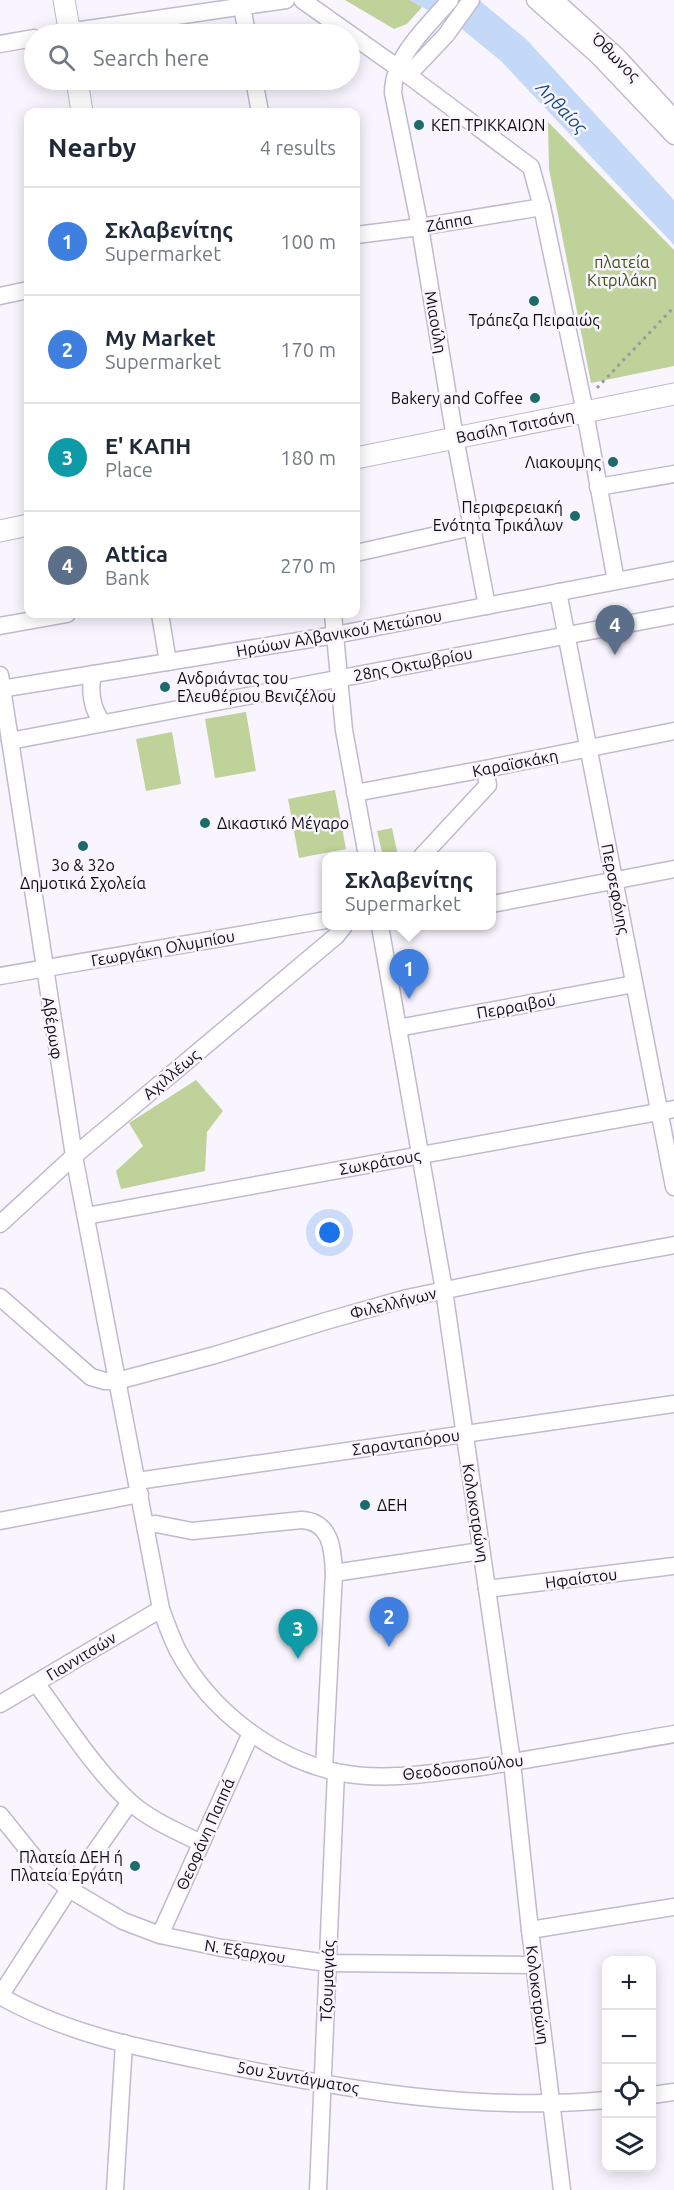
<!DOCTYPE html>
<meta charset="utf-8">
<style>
body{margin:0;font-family:Ubuntu,sans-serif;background:#f2f2f3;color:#1f2937}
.controls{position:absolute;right:18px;bottom:18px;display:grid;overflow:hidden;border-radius:12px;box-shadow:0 3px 15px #0003}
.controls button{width:54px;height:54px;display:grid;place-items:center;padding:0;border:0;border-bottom:2px solid #e0e1e3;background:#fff;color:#1f2937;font:30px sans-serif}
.you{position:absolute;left:330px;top:1233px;width:21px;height:21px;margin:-15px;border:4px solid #fff;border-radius:50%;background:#1a73e8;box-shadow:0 0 0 9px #1a73e833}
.badge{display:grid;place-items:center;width:39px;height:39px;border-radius:50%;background:#b45309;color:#fff;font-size:20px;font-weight:700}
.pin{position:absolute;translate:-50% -50px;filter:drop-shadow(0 2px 3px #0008)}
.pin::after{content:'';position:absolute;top:32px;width:21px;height:18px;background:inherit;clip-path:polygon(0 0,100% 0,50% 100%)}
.popup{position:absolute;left:322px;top:852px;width:174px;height:78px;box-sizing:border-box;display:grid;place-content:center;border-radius:12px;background:#fff;filter:drop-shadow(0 2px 4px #0005);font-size:20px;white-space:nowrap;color:#747a83}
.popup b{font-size:22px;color:#1f2937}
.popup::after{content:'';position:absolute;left:50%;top:100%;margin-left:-12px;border:12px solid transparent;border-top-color:#fff}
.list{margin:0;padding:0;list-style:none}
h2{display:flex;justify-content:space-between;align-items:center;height:78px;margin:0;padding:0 24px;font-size:26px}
h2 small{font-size:20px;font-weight:400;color:#747a83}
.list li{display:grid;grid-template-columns:39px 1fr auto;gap:18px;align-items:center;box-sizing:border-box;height:108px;padding:0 24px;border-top:2px solid #e0e1e3}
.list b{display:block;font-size:22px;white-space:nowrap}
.list p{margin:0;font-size:20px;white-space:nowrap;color:#747a83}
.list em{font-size:20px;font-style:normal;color:#747a83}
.icon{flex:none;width:33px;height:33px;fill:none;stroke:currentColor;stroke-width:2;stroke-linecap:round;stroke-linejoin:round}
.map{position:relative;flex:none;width:674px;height:2190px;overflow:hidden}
.search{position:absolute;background:#fff;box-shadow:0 3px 15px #0003;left:24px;top:24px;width:336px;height:66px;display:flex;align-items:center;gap:15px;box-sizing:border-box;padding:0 21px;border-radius:33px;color:#747a83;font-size:22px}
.panel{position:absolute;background:#fff;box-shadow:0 3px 15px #0003;left:24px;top:108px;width:336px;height:510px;border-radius:12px}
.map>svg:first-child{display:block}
.green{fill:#bed299}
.water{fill:#c3d9f7}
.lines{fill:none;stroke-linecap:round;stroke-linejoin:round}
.minor-casing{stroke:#c1b9d0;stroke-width:19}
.major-casing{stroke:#c1b9d0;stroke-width:23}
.path{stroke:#9c99a2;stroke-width:3;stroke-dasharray:3 4.5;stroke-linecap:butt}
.minor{stroke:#fff;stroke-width:16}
.major{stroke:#fff;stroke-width:21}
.poi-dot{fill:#1e6b6b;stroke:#f8f5fe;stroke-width:2}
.labels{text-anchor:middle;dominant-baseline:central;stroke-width:5;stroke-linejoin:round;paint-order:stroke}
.street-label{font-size:16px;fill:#0f0c14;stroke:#f8f5fe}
.poi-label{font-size:16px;fill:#0f0c14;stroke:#f8f5fe;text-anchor:start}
.park-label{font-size:16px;fill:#3d4f0f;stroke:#f8f5fe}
.water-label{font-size:18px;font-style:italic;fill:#124988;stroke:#f8f5fe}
</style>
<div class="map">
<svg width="674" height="2190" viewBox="0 0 674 2190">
<rect width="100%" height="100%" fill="#f8f5fe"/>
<g class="green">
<path d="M345,0h65l12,7 -15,17 -13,5z"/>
<path d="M548,122l126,128v116l-83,17 -42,-214z"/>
<path d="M246,712l10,59 -41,7 -10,-59z"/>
<path d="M172,732l9,52 -35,7 -10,-52z"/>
<path d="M335,790l11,59 -47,9 -11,-59z"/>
<path d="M392,828l6,28h20h-35l-6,-25z"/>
<path d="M196,1080l27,31 -16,21 -2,39 -84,18 -5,-18 27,-25 -14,-23z"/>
</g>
<path class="water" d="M410,0h69l48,40 147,160v45l-173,-184 -38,-31z"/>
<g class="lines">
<defs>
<g id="minor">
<path d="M241,0l6,34"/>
<path d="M302,0l106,75 123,92 11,40 43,205 31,169"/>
<path d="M450,0c-22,26 -57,56 -57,93l27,134 35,211 32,168"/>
<path d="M535,0l63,56 76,80"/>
<path d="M555,0l62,56 57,62"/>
<path d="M54,34l232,-34"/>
<path d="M0,44l34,-6"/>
<path d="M408,75l38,-40 25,-35"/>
<path d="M254,80l6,32"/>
<path d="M356,235l64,-8 122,-20"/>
<path d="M0,296l28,-6"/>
<path d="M598,487l76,-13"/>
<path d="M356,553l116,-26"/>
<path d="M558,592l116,595"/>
<path d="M160,614l8,48"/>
<path d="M333,614l11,116 23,126"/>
<path d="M0,626l67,-12"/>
<path d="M93,674c-4,17 -1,36 10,49"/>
<path d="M0,675l74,481 87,453c5,14 10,28 17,42 32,59 93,106 158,121 47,10 98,1 145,-5 65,-10 129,-22 193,-33"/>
<path d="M0,689l335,-54 339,-65"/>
<path d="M10,741l664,-126"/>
<path d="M355,793l130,-24 189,-38"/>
<path d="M422,856l66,-71 -3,-16"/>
<path d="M492,904l182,-35"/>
<path d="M380,926l64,364 43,299 25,173 18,168 32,260"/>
<path d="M0,976l326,-56"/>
<path d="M398,1028l236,-44"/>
<path d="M86,1216l588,-107"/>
<path d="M0,1224l74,-68 262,-220 8,-10"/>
<path d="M0,1297l91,80 14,4h12l98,-26 111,-34 81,-23 175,-36 92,-17"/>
<path d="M137,1481l537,-77"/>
<path d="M0,1521l140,-27"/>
<path d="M146,1525l10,-1 36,7 110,-11c29,2 31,29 32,53l-10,195"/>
<path d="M334,1573l147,-22"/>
<path d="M487,1589l187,-23"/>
<path d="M36,1683c29,39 58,86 94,119 20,18 47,29 71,41"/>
<path d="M0,1704l161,-95"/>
<path d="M0,1815l41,51 28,23 54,32 37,14 62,13 105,15 207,2"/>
<path d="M530,1930l144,-23"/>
<path d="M160,1935l91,-202"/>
<path d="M0,1996c71,40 145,53 224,69 126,25 254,47 382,35"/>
<path d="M0,1996l69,-107 61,-87"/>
<path d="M652,2095l22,-3"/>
<path d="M115,2190l9,-147"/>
<path d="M318,2190l18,-418"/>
</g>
<g id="major">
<path d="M64,0l6,34"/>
<path d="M77,80l5,32"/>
<path d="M356,458l318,-64"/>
<path d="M0,531l28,-6"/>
</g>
</defs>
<use href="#minor" class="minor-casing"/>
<use href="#major" class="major-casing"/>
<path class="path" d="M597,388l77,-81"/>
<use href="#minor" class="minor"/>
<use href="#major" class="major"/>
</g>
<g class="poi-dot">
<circle cx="419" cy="125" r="6"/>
<circle cx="534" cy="301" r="6"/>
<circle cx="535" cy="398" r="6"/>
<circle cx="613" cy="462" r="6"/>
<circle cx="575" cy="516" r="6"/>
<circle cx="165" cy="687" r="6"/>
<circle cx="205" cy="823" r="6"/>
<circle cx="83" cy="846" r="6"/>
<circle cx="365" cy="1505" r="6"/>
<circle cx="135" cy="1866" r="6"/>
</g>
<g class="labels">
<g class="street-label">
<text transform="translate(616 57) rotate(45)">Όθωνος</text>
<text transform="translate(449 222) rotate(-10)">Ζάππα</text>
<text transform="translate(436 322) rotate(80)">Μιαούλη</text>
<text transform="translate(515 426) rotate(-11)">Βασίλη Τσιτσάνη</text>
<text transform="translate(339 633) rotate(-10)">Ηρώων Αλβανικού Μετώπου</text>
<text transform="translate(413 664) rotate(-11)">28ης Οκτωβρίου</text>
<text transform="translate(515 763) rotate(-11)">Καραϊσκάκη</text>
<text transform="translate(616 889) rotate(79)">Περσεφόνης</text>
<text transform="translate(163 948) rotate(-10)">Γεωργάκη Ολυμπίου</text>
<text transform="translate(516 1006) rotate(-10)">Περραιβού</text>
<text transform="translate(53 1028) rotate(81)">Αβέρωφ</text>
<text transform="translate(171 1074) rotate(-40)">Αχιλλέως</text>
<text transform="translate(380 1162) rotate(-10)">Σωκράτους</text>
<text transform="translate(393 1303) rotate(-14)">Φιλελλήνων</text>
<text transform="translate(406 1442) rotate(-8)">Σαρανταπόρου</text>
<text transform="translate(476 1513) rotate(81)">Κολοκοτρώνη</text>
<text transform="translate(581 1578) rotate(-7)">Ηφαίστου</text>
<text transform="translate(81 1656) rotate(-31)">Γιαννιτσών</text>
<text transform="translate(463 1767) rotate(-7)">Θεοδοσοπούλου</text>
<text transform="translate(205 1834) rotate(-66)">Θεοφάνη Παππά</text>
<text transform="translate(245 1951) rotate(9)">Ν. Έξαρχου</text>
<text transform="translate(327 1981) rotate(-88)">Τζουμαγιάς</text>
<text transform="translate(538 1995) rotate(83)">Κολοκοτρώνη</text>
<text transform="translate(298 2077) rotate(10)">5ου Συντάγματος</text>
</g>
<g class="poi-label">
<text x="431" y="125">ΚΕΠ ΤΡΙΚΚΑΙΩΝ</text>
<text x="534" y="320" text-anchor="middle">Τράπεζα Πειραιώς</text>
<text x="523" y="398" text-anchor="end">Bakery and Coffee</text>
<text x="601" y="462" text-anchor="end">Λιακουμης</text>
<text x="563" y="507" text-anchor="end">Περιφερειακή<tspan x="563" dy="18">Ενότητα Τρικάλων</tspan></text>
<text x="177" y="678">Ανδριάντας του<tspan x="177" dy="18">Ελευθέριου Βενιζέλου</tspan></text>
<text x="217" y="823">Δικαστικό Μέγαρο</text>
<text x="83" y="865" text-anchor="middle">3ο &amp; 32ο<tspan x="83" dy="18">Δημοτικά Σχολεία</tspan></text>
<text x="377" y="1505">ΔΕΗ</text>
<text x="123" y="1857" text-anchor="end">Πλατεία ΔΕΗ ή<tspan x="123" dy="18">Πλατεία Εργάτη</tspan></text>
</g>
<g class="park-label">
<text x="622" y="262">πλατεία<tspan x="622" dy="18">Κιτριλάκη</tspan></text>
</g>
<g class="water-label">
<text transform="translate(562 107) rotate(46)">Ληθαίος</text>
</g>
</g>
</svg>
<div class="controls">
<button>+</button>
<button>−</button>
<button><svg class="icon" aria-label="locate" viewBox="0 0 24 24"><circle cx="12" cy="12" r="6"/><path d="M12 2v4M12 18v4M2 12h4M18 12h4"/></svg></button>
<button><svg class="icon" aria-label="layers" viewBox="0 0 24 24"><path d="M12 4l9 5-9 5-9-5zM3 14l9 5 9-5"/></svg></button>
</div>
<div class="you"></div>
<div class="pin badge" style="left:409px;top:999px;background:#3f7fe0">1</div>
<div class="popup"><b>Σκλαβενίτης</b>Supermarket</div>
<div class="pin badge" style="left:389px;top:1647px;background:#3f7fe0">2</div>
<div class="pin badge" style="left:298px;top:1659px;background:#0f9aa8">3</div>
<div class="pin badge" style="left:615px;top:655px;background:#5c6f8a">4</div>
<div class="search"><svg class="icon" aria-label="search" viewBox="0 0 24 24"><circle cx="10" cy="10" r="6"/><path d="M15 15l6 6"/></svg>Search here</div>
<section class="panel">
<h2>Nearby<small>4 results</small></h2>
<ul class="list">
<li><span class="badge" style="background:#3f7fe0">1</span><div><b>Σκλαβενίτης</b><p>Supermarket</p></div><em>100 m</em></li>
<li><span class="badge" style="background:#3f7fe0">2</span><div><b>My Market</b><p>Supermarket</p></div><em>170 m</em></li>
<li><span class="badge" style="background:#0f9aa8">3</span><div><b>Ε' ΚΑΠΗ</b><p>Place</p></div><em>180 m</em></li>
<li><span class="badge" style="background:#5c6f8a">4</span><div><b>Attica</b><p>Bank</p></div><em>270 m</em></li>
</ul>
</section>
</div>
